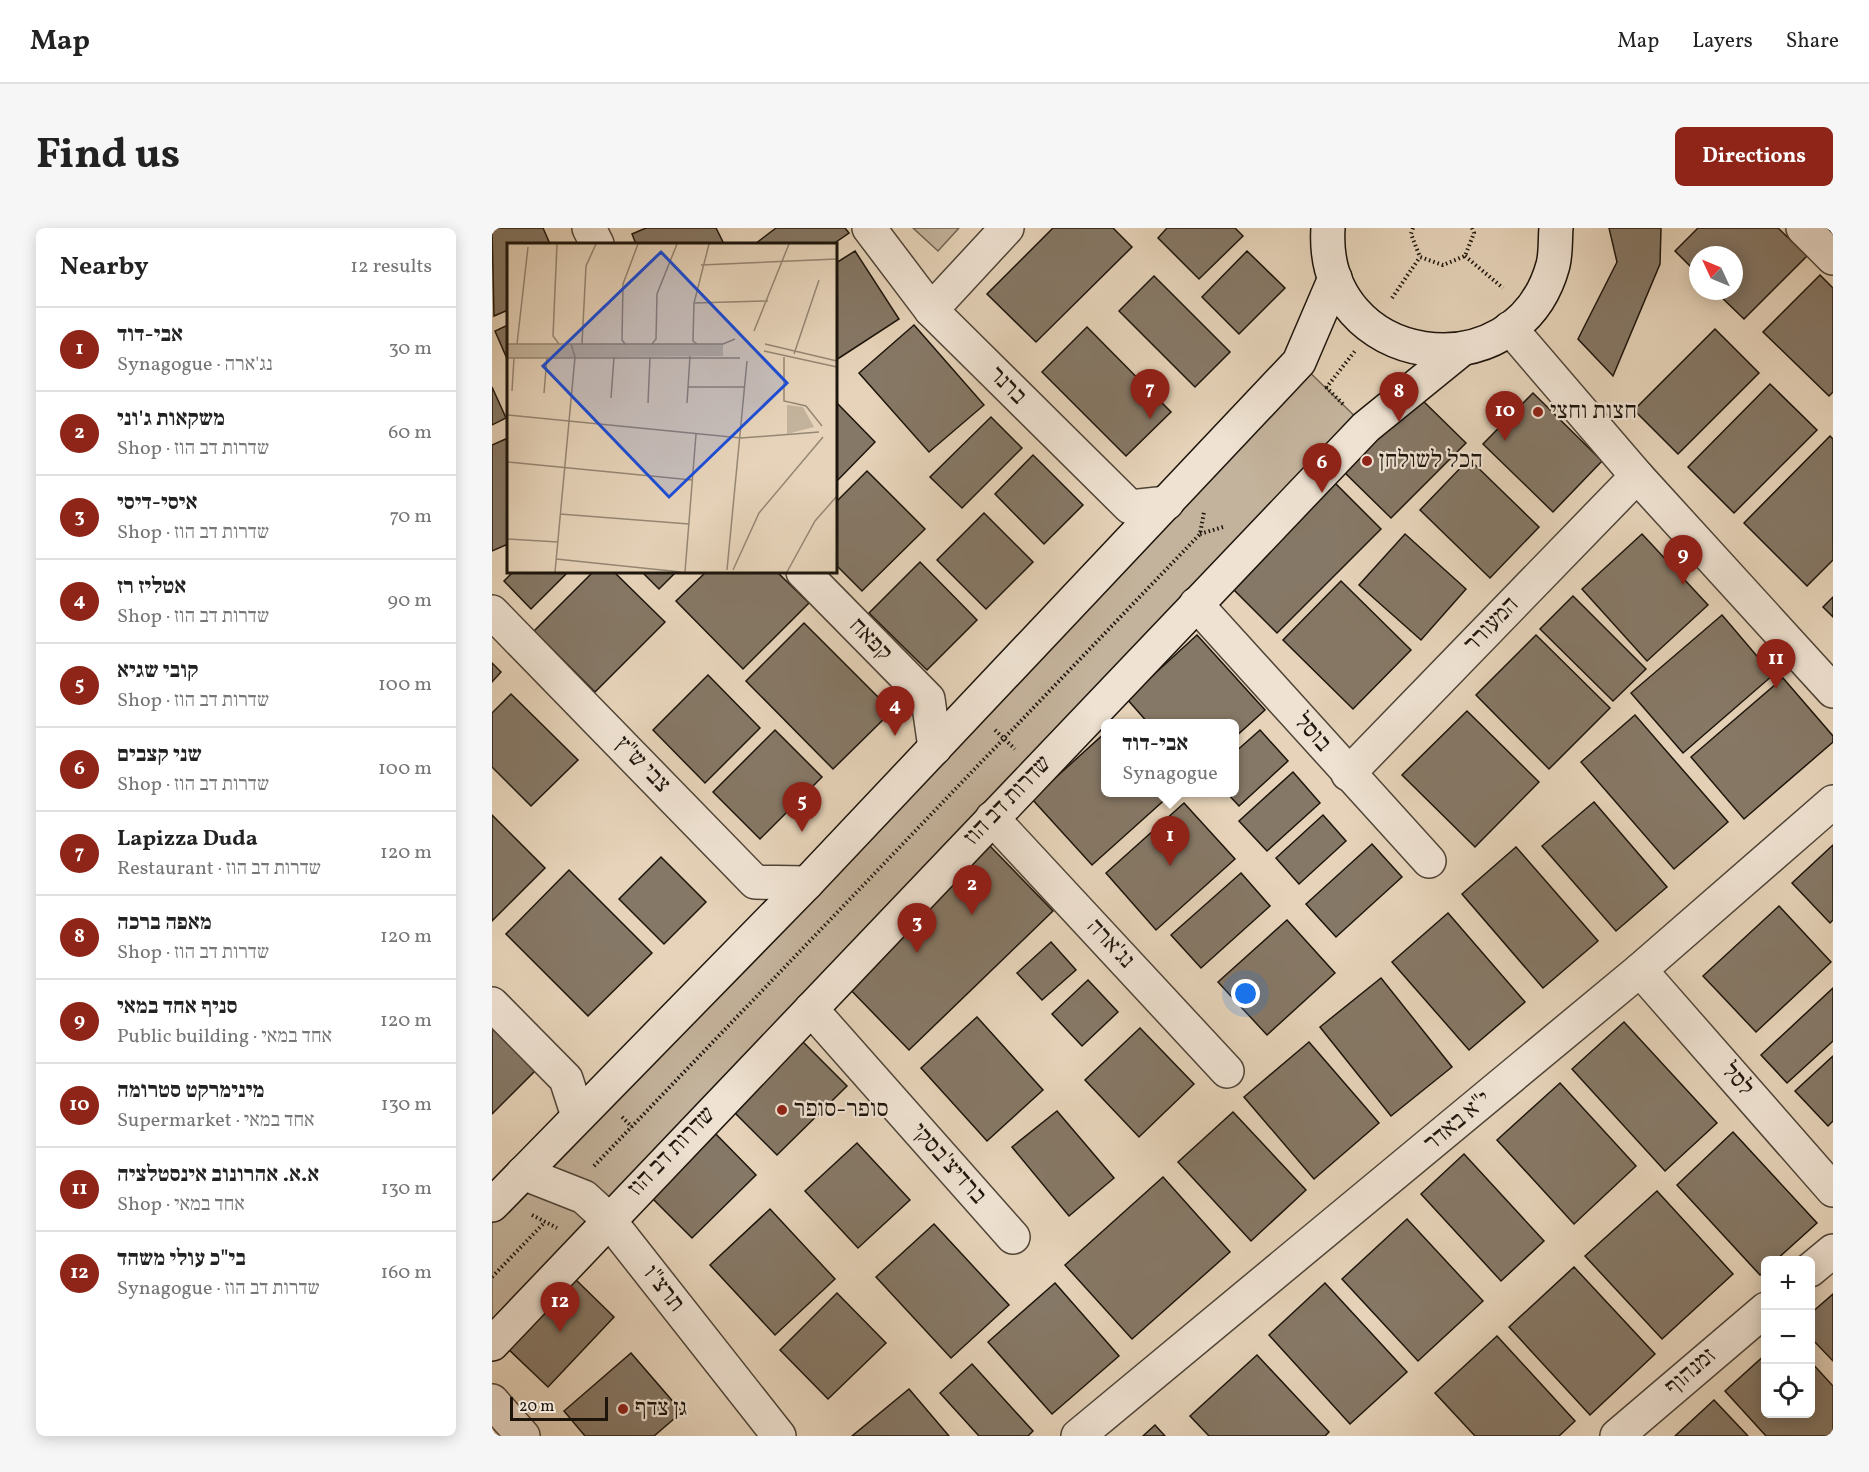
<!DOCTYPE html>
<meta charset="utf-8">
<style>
body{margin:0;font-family:Vollkorn,"Frank Ruhl Libre",serif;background:#f6f6f6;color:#222}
.controls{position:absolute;right:18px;bottom:18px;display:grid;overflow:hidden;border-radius:9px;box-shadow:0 3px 15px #0003}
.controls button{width:54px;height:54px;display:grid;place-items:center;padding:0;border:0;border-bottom:2px solid #e0e0e0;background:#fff;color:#222;font:30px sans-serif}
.compass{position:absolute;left:1197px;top:18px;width:54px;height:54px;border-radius:50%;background:#fff;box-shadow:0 3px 15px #0003;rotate:314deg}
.scale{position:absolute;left:18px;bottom:15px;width:98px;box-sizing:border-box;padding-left:6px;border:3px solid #1d150c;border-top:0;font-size:16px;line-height:21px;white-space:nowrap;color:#1d150c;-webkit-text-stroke:4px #efe2d2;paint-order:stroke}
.you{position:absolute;left:754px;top:766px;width:21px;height:21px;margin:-15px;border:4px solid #fff;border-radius:50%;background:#1a73e8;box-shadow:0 0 0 9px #1a73e833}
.badge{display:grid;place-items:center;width:39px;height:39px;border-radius:50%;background:#8f2418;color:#fff;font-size:20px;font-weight:700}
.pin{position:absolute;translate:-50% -50px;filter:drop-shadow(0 2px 3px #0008)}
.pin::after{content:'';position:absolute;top:32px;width:21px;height:18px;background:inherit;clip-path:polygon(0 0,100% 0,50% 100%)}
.popup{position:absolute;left:609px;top:491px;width:138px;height:78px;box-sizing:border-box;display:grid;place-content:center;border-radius:9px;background:#fff;filter:drop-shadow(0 2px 4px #0005);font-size:20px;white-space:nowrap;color:#767676}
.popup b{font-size:22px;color:#222}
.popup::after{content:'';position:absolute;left:50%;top:100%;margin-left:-12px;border:12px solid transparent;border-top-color:#fff}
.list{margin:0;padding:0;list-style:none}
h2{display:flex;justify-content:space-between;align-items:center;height:78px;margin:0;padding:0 24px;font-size:26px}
h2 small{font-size:20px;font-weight:400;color:#767676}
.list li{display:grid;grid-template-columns:39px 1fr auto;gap:18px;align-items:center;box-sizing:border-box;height:84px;padding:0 24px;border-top:2px solid #e0e0e0}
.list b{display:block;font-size:22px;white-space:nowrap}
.list p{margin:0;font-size:20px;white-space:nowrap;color:#767676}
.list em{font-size:20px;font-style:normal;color:#767676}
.icon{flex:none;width:33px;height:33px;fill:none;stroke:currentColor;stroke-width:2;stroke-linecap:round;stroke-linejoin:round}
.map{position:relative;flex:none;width:1341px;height:1208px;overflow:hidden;border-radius:9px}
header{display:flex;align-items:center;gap:36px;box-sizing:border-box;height:84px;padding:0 30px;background:#fff;border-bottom:2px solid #e0e0e0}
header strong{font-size:28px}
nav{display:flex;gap:33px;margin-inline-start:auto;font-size:21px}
.intro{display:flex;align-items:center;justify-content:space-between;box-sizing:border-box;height:144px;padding:0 36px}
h1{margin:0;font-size:42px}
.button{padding:15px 27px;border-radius:9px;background:#8f2418;color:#fff;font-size:21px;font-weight:700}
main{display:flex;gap:36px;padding:0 36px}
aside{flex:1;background:#fff;border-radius:9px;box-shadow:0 3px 15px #0003}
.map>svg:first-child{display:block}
.green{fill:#c4b39c;stroke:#706454;stroke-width:1.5}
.building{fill:#867866;stroke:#1d150c;stroke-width:1.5}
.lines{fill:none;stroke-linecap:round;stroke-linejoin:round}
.street-casing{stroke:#4f4437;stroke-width:36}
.secondary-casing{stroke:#1d150c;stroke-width:36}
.path{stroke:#1d150c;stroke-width:4;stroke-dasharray:1.5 3;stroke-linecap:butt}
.street{stroke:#efe2d2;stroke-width:33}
.secondary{stroke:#efe2d2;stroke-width:33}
.poi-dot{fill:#8f2418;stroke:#efe2d2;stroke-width:2}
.labels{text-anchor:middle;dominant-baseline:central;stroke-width:4.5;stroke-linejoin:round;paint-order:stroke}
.street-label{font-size:24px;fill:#1d150c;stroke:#efe2d2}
.poi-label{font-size:24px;fill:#1d150c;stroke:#efe2d2;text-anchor:start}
.inset-road{fill:none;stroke:#968774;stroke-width:1.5}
.view{fill:#1d4ed8;fill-opacity:0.15;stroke:#1d4ed8;stroke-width:3}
.inset-edge{fill:none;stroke:#1d150c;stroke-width:3}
</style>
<header>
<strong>Map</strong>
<nav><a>Map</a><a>Layers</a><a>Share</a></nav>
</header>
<div class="intro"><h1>Find us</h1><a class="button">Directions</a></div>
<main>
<aside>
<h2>Nearby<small>12 results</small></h2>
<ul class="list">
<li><span class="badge">1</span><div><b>אבי-דוד</b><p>Synagogue · נג'ארה</p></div><em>30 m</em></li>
<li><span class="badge">2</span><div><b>משקאות ג'וני</b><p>Shop · שדרות דב הוז</p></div><em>60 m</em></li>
<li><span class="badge">3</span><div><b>איסי-דיסי</b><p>Shop · שדרות דב הוז</p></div><em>70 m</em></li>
<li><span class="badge">4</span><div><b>אטליז רז</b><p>Shop · שדרות דב הוז</p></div><em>90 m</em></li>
<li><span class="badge">5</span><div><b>קובי שגיא</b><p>Shop · שדרות דב הוז</p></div><em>100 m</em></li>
<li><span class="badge">6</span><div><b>שני קצבים</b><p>Shop · שדרות דב הוז</p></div><em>100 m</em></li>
<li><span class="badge">7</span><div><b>Lapizza Duda</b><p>Restaurant · שדרות דב הוז</p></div><em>120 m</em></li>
<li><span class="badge">8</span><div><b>מאפה ברכה</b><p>Shop · שדרות דב הוז</p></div><em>120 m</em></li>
<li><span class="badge">9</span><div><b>סניף אחד במאי</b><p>Public building · אחד במאי</p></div><em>120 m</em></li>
<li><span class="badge">10</span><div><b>מינימרקט סטרומה</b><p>Supermarket · אחד במאי</p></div><em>130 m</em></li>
<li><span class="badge">11</span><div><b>א.א. אהרונוב אינסטלציה</b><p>Shop · אחד במאי</p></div><em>130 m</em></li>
<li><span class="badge">12</span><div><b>בי&quot;כ עולי משהד</b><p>Synagogue · שדרות דב הוז</p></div><em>160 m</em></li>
</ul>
</aside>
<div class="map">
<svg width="1341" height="1208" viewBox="0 0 1341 1208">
<rect width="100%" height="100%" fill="#e6d3b9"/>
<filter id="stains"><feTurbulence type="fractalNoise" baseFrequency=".00333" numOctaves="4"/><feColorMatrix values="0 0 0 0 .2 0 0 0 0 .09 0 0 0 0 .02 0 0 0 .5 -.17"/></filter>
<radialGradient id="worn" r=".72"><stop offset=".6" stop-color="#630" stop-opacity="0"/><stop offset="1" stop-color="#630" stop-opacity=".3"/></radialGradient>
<g class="green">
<path d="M421,0h46l-21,23z"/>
<path d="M807,134l67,65 -874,917v-139z"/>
</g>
<g class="building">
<path d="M0,0h51l7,16h-42v66l-14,6z"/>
<path d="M154,0h70l8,16h-88l-4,-10z"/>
<path d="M284,0h69l4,5 -16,11h-78z"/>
<path d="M561,0h60l19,19 -96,95 -49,-48z"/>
<path d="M675,0h68l8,8 -44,43 -41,-41z"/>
<path d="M1117,0h52l-1,36 -47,112 -35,-37 39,-77z"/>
<path d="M1206,0h80l29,28 -63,63 -29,-28h19v-36h-36v19l-23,-23z"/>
<path d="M363,23l44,68 -63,41v-97z"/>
<path d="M755,23l38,37 -46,46 -37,-37z"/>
<path d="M1328,47l13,13v104l-4,4 -66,-64z"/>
<path d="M662,48l76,76 -35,35 -76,-76z"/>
<path d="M16,97v36l-13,-30z"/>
<path d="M422,97l70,80 -55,47 -70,-79z"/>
<path d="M595,99l84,85 -45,44 -84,-84z"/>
<path d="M1223,101l44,44 -81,81 -44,-44z"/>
<path d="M1278,156l47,46 -83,83 -46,-46z"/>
<path d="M0,159l14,31 -14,7z"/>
<path d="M1041,165l69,68 -49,51 -70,-68z"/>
<path d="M925,167l49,48 -75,75 -49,-48z"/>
<path d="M344,174l39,40 -39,40z"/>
<path d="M499,189l31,31 -60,60 -32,-31z"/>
<path d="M1338,208l3,3v121l-26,26 -63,-63z"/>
<path d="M16,210v106l-16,7v-106z"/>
<path d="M541,227l50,50 -39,39 -49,-50z"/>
<path d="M977,231l70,68 -49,51 -70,-68z"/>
<path d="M375,243l58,58 -63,62 -26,-26v-63z"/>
<path d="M836,248l53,53 -104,104 -52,-52z"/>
<path d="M492,285l49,49 -47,47 -49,-49z"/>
<path d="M913,306l61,55 -45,51 -62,-55z"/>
<path d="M1150,306l66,71 -61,56 -65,-72z"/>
<path d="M428,334l57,58 -50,50 -58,-57z"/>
<path d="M21,344h55l-37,37 -27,-28z"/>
<path d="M101,344h21l51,50 -70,70 -61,-61z"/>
<path d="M150,344h34l-17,17z"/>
<path d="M214,344h71l32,31 -66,66 -67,-68z"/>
<path d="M849,353l70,69 -58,59 -70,-69z"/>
<path d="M1081,368l73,73 -33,32 -73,-72z"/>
<path d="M1341,369v20l-10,-10z"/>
<path d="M1230,387l51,60 -90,78 -52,-60z"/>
<path d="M312,395l88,88 -59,58 -87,-88z"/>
<path d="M705,407l68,75 -31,28v-14h-85l-22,-25z"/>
<path d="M1044,407l74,73 -61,61 -73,-74z"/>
<path d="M0,435l9,9 -9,10z"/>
<path d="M216,447l52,53 -55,55 -52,-53z"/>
<path d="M1291,450l50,58v6l-89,77 -53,-62z"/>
<path d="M19,466l67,66 -47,46 -39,-39v-54z"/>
<path d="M975,483l72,71 -64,65 -73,-72z"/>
<path d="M1143,487l93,107 -54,47 -93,-107z"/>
<path d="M283,502l47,47 -62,62 -47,-47z"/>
<path d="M768,502l28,31 -49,45 -13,-14h8v-39z"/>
<path d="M614,504v60h61l3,3 -78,70 -60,-66z"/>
<path d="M801,544l27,31 -53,48 -28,-30z"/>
<path d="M1102,574l73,85 -51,44 -74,-85z"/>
<path d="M692,575l51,56 -79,71 -50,-57z"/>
<path d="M0,587l53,53 -53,53z"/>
<path d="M831,587l23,26 -47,43 -23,-26z"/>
<path d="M496,616l65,67 -144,139 -65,-67z"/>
<path d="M880,616l30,33 -66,60 -30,-33z"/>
<path d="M1341,617v75l-3,3 -38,-40z"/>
<path d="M1024,619l82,94 -55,47 -81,-94z"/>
<path d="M169,629l45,45 -42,42 -45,-45z"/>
<path d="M77,642l83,83 -64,63 -82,-82z"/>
<path d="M749,645l29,33 -69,62 -30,-33z"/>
<path d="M1287,678l52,56 -75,70 -53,-56z"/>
<path d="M956,685l77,89 -56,48 -77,-88z"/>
<path d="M795,692l48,53 -68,62 -49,-53z"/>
<path d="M559,714l25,28 -34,30 -25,-27z"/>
<path d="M889,750l71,89 -61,49 -71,-89z"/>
<path d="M596,752l30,32 -36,34 -30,-32z"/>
<path d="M1341,760v53l-46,42 -26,-28z"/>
<path d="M485,789l66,73 -56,51 -66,-73z"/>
<path d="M1132,794l93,101 -52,48 -93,-102z"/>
<path d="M0,800l43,43 -43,43z"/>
<path d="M648,800l54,56 -55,53 -54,-57z"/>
<path d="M306,809l49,49 -70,69 -48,-48z"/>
<path d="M817,814l70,81 -65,56 -70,-82z"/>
<path d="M1341,828v65l-5,5 -33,-35z"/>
<path d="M1068,855l76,83 -62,58 -77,-84z"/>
<path d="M565,883l57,67 -45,38 -57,-69z"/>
<path d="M741,884l73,78 -55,51 -73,-79z"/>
<path d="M216,898l48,49 -64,63 -48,-48z"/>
<path d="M1241,904l84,91 -41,37h-10v10l-6,5 -83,-90z"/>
<path d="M365,915l53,57 -52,48 -53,-57z"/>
<path d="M972,926l80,87 -43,40 -80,-87z"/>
<path d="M671,949l67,75 -98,87 -67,-74z"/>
<path d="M1165,963l76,83 -71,65 -77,-83z"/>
<path d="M278,981l65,70 -60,56 -65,-70z"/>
<path d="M915,991l76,82 -65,60 -76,-82z"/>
<path d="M442,996l75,81 -58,53 -75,-81z"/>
<path d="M1082,1039l81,87 -65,61 -81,-88z"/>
<path d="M81,1049l41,40 -66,70 -42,-40z"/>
<path d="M563,1055l64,73 -67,58 -64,-72z"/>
<path d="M833,1055l82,89 -57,52 -81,-89z"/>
<path d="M345,1065l49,50 -58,56 -48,-49z"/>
<path d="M1341,1066v67l-23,-24v-23z"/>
<path d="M1005,1108l78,85 -16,15h-84l-40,-43z"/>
<path d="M139,1125l51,59 -28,24h-69l-21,-25z"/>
<path d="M1274,1126v60h44v-53l23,25v50h-67l-41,-45z"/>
<path d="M765,1127l72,77 -4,4h-116l-19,-20z"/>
<path d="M480,1136l61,67 -5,5h-49l-39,-43z"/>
<path d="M417,1161l40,47h-97z"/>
<path d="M1222,1172l34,36h-73z"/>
<path d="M663,1197l10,11h-22z"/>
</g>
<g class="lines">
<defs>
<g id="street">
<path d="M97,0l8,16"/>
<path d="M377,0l62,82 199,197 37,-4"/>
<path d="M1311,0l30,30"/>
<path d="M439,82l76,-82"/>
<path d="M1018,100l127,148 196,215"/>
<path d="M311,344l125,127 7,49"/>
<path d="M704,376l233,257"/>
<path d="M0,384l263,270 52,1"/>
<path d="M856,546l289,-298"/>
<path d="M500,590l235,253"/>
<path d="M1148,742l193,220"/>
<path d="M0,776l74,75 12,37"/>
<path d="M319,781l202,228"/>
<path d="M31,945l61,24 24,22 171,217"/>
<path d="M1318,1042l23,-19"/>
<path d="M0,1173l31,35"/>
<path d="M586,1208l562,-466 193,-168"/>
<path d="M1125,1208l149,-127"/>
</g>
<g id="secondary">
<path d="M836,0c-9,140 189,169 225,37 3,-12 2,-25 3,-37"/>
<path d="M0,977l315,-322 492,-521 36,-84"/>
<path d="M0,1116l874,-917 96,-78"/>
</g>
</defs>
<use href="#street" class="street-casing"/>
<use href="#secondary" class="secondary-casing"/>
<g class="path">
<path d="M921,0l-2,6 9,23 23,8 22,-9 9,-23 -2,-5"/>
<path d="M973,28l38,32"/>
<path d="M900,70l28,-41"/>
<path d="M834,159l18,18"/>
<path d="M834,160l29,-37"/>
<path d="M708,306l23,-7"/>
<path d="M503,502l20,19"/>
<path d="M130,889l10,10"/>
<path d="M102,938l606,-632 4,-22"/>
<path d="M40,987l25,13"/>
<path d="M0,1049l53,-55"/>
</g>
<use href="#street" class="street"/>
<use href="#secondary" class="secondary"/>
</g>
<g class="poi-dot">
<circle cx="1046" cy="184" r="6"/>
<circle cx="875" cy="233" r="6"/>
<circle cx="290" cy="882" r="6"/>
<circle cx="131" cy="1181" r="6"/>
</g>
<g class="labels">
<g class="street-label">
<text transform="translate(515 158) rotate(45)">ברנר</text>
<text transform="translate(1000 397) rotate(-46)">המעורר</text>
<text transform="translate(378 412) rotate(46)">קפאח</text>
<text transform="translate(820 505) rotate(48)">בוסל</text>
<text transform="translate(150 537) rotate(46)">צבי ש"ץ</text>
<text transform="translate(516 573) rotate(-46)">שדרות דב הוז</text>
<text transform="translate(618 716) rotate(47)">נג'ארה</text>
<text transform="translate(1245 852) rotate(49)">לסל</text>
<text transform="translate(966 894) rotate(-40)">י"א באדר</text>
<text transform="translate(180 924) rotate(-46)">שדרות דב הוז</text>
<text transform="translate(456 936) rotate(48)">ברדיצ'בסקי</text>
<text transform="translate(171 1061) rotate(52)">תרצ"ו</text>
<text transform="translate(1199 1144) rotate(-41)">זמנהוף</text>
</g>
<g class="poi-label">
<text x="1058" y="184">חצות וחצי</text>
<text x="887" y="233">הכל לשולחן</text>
<text x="302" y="882">סופר-סופר</text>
<text x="143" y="1181">גן צדף</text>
</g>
</g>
<g transform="translate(15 15)">
<rect width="330" height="330" fill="#e6d3b9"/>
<path d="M0,101h216v12l-216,2zM280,162l16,2 11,20 -27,7z" fill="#c4b39c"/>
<path class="inset-road" d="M50,1l-4,92 6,8M194,22l136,-6M187,60l74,-2M247,88l35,-87M0,101h216l12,-5M10,101l11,-97M75,101l4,-78 10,-22M145,101l4,-5 1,-45 20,-50M190,101l-4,-3 1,-38 15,-59M258,101l72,17M119,102l-4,-5 1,-56 15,-40M257,108l73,16M287,111l25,-74M277,114v44l22,5 16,20M0,115h233M181,144h56M5,148l2,-33M37,150l3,-36M104,155l3,-41M141,160l2,-46M180,160l3,-47M0,172l234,23 78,-6M0,219l185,18M53,271l129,10M0,296l51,3M49,316l125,13M220,327l20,-209M226,327l26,-57 64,-76M48,329l20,-215 -4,-13M178,329l11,-138M280,329l28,-51 22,-25"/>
<path class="view" d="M154,9l126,131 -118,114 -126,-131z"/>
<rect width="330" height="330" class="inset-edge"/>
</g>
<rect width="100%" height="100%" filter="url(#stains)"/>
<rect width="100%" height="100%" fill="url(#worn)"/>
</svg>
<div class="controls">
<button>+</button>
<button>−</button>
<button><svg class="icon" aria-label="locate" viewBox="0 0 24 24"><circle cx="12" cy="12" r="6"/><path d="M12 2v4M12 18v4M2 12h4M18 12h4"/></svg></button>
</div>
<svg class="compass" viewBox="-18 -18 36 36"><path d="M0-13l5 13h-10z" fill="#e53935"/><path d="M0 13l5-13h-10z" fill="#767676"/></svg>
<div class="scale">20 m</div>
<div class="you"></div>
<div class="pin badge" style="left:678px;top:638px">1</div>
<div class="popup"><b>אבי-דוד</b>Synagogue</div>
<div class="pin badge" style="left:480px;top:687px">2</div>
<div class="pin badge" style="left:425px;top:725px">3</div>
<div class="pin badge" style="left:403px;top:508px">4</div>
<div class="pin badge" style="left:310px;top:604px">5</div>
<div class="pin badge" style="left:830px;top:265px">6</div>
<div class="pin badge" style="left:658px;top:191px">7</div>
<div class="pin badge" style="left:907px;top:194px">8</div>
<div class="pin badge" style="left:1191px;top:357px">9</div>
<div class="pin badge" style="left:1013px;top:213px">10</div>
<div class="pin badge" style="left:1284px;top:461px">11</div>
<div class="pin badge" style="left:68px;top:1104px">12</div>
</div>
</main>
